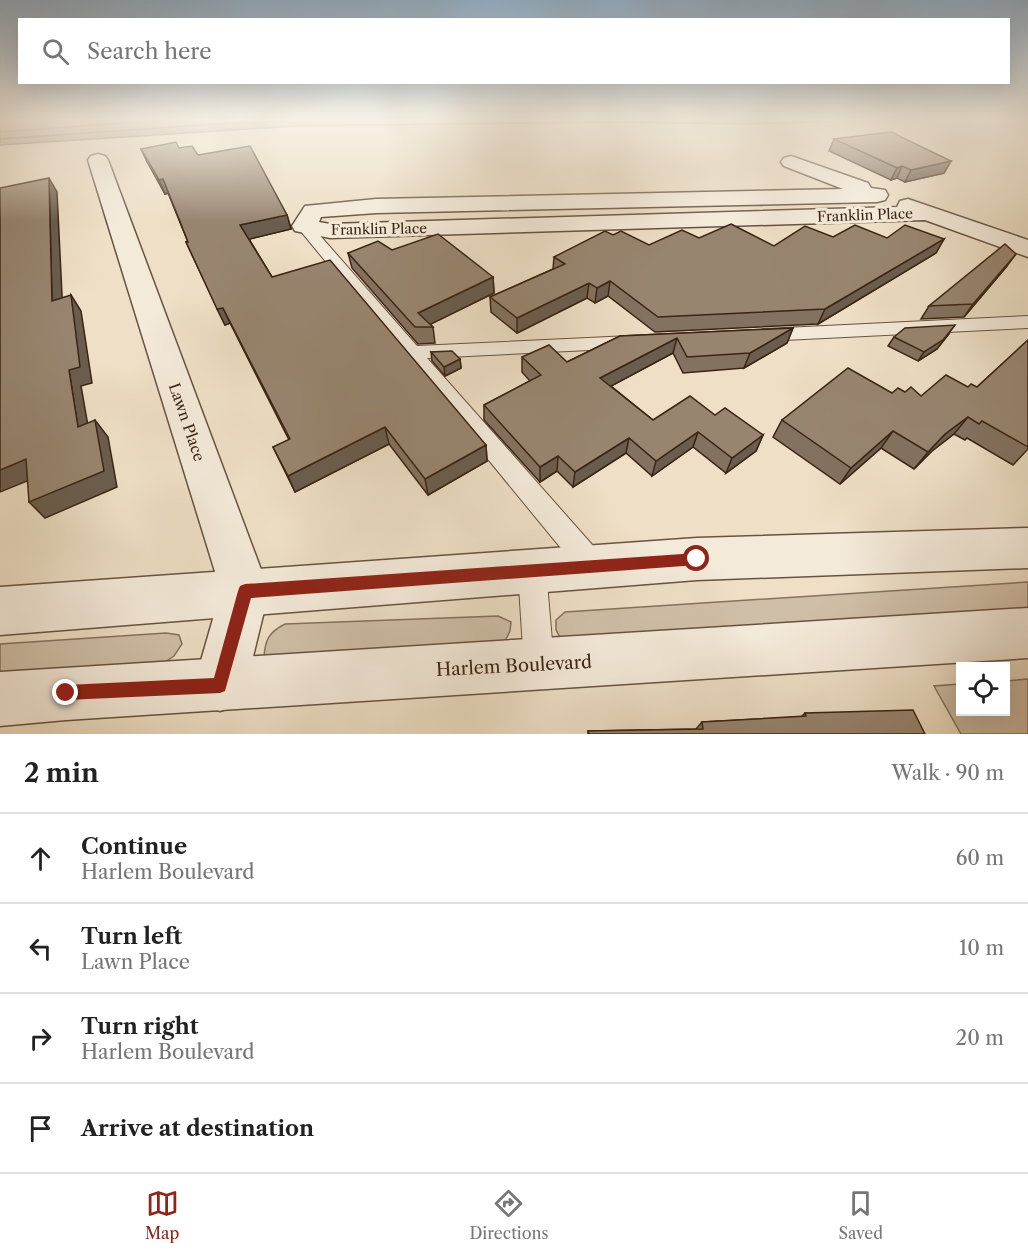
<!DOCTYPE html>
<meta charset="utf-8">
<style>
body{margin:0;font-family:"Libre Caslon Text",serif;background:#f6f6f6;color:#222}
.controls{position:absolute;right:18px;bottom:18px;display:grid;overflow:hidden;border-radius:0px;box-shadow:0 6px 24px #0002}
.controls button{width:54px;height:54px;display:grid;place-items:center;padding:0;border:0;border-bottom:2px solid #e0e0e0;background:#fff;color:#222;font:30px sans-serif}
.stop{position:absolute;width:18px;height:18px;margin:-14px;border:4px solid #8f2418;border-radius:50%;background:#fff}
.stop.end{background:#8f2418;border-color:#fff;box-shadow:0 2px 6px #0008}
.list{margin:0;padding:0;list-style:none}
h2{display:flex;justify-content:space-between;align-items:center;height:78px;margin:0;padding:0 24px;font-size:26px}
h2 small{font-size:20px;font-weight:400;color:#767676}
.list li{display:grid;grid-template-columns:39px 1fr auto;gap:18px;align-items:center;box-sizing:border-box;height:90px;padding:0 24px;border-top:2px solid #e0e0e0}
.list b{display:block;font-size:22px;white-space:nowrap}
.list p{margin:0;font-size:20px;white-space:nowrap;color:#767676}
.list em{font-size:20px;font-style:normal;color:#767676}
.icon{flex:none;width:33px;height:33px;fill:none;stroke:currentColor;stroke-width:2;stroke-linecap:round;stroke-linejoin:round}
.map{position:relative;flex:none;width:1028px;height:734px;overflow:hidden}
.search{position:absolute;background:#fff;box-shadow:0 6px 24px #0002;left:18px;right:18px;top:18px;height:66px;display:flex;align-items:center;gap:15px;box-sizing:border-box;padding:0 21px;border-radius:0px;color:#767676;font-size:22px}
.sheet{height:438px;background:#fff}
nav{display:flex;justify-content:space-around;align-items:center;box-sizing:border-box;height:84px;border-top:2px solid #e0e0e0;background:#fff;font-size:16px;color:#767676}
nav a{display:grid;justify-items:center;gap:3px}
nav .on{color:#8f2418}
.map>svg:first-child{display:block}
.green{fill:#d0bfa8;stroke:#86725e;stroke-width:1.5}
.water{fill:#b19f89;stroke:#826e5a;stroke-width:1.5}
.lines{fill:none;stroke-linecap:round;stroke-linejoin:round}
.shore{stroke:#76624e;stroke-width:1.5}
.service-casing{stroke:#685340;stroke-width:2}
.minor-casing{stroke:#685340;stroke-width:3}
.tertiary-casing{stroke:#685340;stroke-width:3}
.service{fill:#f4eada;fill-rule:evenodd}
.minor{fill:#f4eada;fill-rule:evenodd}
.tertiary{fill:#f4eada;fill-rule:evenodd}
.wall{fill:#837260;stroke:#3b2413;stroke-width:1.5}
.shaded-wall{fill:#6a5d4e;stroke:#3b2413;stroke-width:1.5}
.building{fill:#988570;stroke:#3b2413;stroke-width:1.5}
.route{fill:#8f2418}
.labels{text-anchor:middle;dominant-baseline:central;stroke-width:6;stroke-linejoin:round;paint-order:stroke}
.far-street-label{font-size:14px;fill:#3b2413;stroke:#f4eada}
.street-label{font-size:15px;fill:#3b2413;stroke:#f4eada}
.near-street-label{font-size:18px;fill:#3b2413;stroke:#f4eada}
</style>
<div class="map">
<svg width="1028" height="734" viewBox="0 0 1028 734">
<rect width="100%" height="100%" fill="#eedfc6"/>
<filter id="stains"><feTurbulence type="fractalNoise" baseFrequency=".00333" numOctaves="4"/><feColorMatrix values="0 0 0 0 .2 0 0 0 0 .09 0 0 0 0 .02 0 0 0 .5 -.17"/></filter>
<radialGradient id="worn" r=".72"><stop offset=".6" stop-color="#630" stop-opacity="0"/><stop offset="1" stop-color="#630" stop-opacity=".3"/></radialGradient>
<g class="green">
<path d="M1028,582v30l-467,27 -5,-9v-10l9,-8z"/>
<path d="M498,616l13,6 -1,9 -6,12 -240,14c1,-17 5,-25 21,-33z"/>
<path d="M166,633l13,2 3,9 -8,12 -12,8 -162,12v-32z"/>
<path d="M1028,679v55h-67l-27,-48 26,-2v28h46v-31z"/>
</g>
<path class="water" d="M0,120h888l-143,4 -141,-2 -307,4 -297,19z"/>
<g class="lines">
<g class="shore">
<path d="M0,132l166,-12"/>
<path d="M0,139l231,-16 146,-3"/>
</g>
<defs>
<g id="service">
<path d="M304,222l5,1 108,123 213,-10 7,2 2,4 -2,4 -7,2 -203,10 176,199 3,9 -3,9 -10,4 -10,-4 -284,-346 -2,-3z"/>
<path d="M1028,316v12l-264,13 -6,-2 -3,-4 3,-4 6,-2z"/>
<path d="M532,558l10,4 4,9 8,93 -4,11 -11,4 -11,-4 -4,-11 -6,-93 4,-9z"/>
</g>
<g id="minor">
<path d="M98,154l7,2 3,4 161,431 -23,94 -7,19 -19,7 -19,-7 -7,-19 27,-94 -133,-431 3,-4z"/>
<path d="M791,156l77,27 3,5 14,2 3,5 -3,5 -8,2 -501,11 -55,4 -2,5 11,2 567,-17 3,-6 8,-2 120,41v17l-103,-37 -595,18 -35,-7 -3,-5 13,-20 71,-7 467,-10 -59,-23 -3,-4 3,-4z"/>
</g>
<g id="tertiary">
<path d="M1028,528v40l-331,12 -697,55v-48l697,-49z"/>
<path d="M1028,608v50l-962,62 -66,6v-54z"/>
</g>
</defs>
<use href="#service" class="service-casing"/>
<use href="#minor" class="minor-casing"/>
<use href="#tertiary" class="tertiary-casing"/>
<use href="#service" class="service"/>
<use href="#minor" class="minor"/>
<use href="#tertiary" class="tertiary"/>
</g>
<g class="wall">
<path d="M834,139l117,22 -7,12 -39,9 -8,-4 -6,2 -62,-29z"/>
<path d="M179,148l19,7 89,60 4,14 -42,10 23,38 214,168 1,16 -59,34 -39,-51 -94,48 -22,-45 16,-7 -59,-117 -5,2 -39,-83h2l-20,-49 -3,1 -18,-32 -6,-13z"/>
<path d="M613,235l36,10 50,-7 75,8 59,-9 111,2 -8,14 -118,71 -163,8 -47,-36 -13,7 -8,-5 -70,35 -26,-21 -1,-15 63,-28 1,-12z"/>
<path d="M392,250l101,27 1,16 -64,31 3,3 2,16 -17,1 -66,-76 -4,-15z"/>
<path d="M1007,266l-43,51 -43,2 8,-13z"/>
<path d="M793,328l-6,15 -43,25 -61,5 -10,-20 -62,33 42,34 62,-5 48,20 -7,16 -30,22 -33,-26 -41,29 -26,-23 -53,34 -16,-16 -17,11 -56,-62v-15l46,-24 -8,-9v-15l45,5 53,-26z"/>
<path d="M949,334l-12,15 -19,12 -30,-15 6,-9z"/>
<path d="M1028,340v109l-15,16 -46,-27 -2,2 -11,-6 -22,17 -18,18 -33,-21 -41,36 -67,-47 9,-17 110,-27 13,-1 16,4 47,-9h9z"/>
<path d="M431,352l29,7 1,9 -16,8 -13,-15z"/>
<path d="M805,713l120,21h-337v-3l108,-2 6,-7 99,-5z"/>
</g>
<g class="shaded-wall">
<path d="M951,161l-7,12 -39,9 6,-12z"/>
<path d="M902,166l-5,12 -6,2 6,-12z"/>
<path d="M49,178l8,14 6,124 -11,-15z"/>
<path d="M163,179l6,14 -4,1 -6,-14z"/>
<path d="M287,215l4,14 -45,11 -6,-15z"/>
<path d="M944,239l-8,14 -118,71 7,-15z"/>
<path d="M1016,254l-9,12 -43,51 9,-13z"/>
<path d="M493,277l1,16 -69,34 -7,-14z"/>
<path d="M610,281l-2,15 -13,7 2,-15z"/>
<path d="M589,283l-2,15 -70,35v-15z"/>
<path d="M71,295l10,16 11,72 -11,3 10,57 -13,-16 -9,-57z"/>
<path d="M223,308l7,15 -5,2 -8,-16z"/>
<path d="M955,325l-18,24 -19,12 6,-9z"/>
<path d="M793,328l-6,15 -43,25 6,-15z"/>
<path d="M677,338l-4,15 -75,40 2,-15z"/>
<path d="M460,359l1,9 -16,8 -1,-9z"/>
<path d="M968,417l-14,17 -22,17 -18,18 14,-17 17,-18z"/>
<path d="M95,420l13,17 9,50 -72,31 -16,-16z"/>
<path d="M385,427l4,17 -94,48 -7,-16z"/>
<path d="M893,431l-12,17 -41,36 11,-16z"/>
<path d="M698,432l-5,15 -41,29 4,-15z"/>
<path d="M763,435l-7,16 -30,22 6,-15z"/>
<path d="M629,438l-3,15 -53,34 2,-15z"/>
<path d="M486,445l1,16 -59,34 -3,-16z"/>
<path d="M558,456l-1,15 -17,11v-15z"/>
<path d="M26,459l16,16 -42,17v-22z"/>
</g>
<g class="building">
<path d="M891,132l60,29 -40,9 -9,-4 -5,2 -63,-29z"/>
<path d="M176,142l3,6 13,-2 6,9 52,-9 37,69 -47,10 32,52 58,-17 156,185 -61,34 -40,-52 -97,49 -15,-29 17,-8 -67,-131 -6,1 -31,-67h2l-25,-63 -4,1 -18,-31z"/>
<path d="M49,178l3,123 19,-6 9,72 -11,3 9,57 17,-7 9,51 -75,31 -3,-43 -26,11v-282z"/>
<path d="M731,224l43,22 31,-20 28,11 22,-12 32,13 18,-13 39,14 -119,70 -167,8 -48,-36 -13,7 -8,-5 -72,35 -27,-21 75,-33 -11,-7 51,-26 8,4 8,-4 28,14 33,-15 17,8z"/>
<path d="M438,234l55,43 -75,36 15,14h-18l-67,-74 30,-12 14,9z"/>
<path d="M1005,244l11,10 -43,50 -44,2z"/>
<path d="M955,325l-12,15 -19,12 -30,-15 11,-9z"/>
<path d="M793,328l-43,25 -63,4 -10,-19 -77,40 53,42 37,-24 25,19 10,-7 38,27 -31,23 -34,-26 -42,29 -27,-23 -54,34 -17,-16 -18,11 -56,-62 57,-30 -19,-18 27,-12 18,17 53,-26z"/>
<path d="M1028,340v107l-46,-26 -3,3 -11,-7 -23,17 -17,18 -35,-21 -42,37 -69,-48 66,-52 44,25 6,-5 7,4 6,-5 10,9 25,-21 22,12 3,-3 6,3z"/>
<path d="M452,351l8,8 -16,8 -13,-15z"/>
<path d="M913,710l12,24h-336l-1,-3 115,-2 -1,-7 104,-6 -1,-3z"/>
</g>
<linearGradient id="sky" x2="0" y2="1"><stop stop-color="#92acc2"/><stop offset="0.54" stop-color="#f7f1e5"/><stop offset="1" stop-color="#f7f1e5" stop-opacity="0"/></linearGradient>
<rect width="1028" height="222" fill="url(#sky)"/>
<path class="route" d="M697,553l4,2 2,4 -2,4 -4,2 -446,33 -26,93 -5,2 -154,7 -6,-2 -2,-5 2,-6 6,-2 148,-7 24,-87 2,-5 5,-2z"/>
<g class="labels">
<g class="far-street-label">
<text transform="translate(865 215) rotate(-2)">Franklin Place</text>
<text transform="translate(379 229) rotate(-1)">Franklin Place</text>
</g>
<g class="street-label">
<text transform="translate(187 422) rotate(71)">Lawn Place</text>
</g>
<g class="near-street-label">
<text transform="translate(514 666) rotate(-3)">Harlem Boulevard</text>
</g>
</g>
<rect width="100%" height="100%" filter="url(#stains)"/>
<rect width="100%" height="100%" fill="url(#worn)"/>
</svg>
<div class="controls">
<button><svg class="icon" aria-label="locate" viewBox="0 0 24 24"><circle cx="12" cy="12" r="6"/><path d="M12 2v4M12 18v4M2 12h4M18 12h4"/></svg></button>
</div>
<div class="stop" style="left:697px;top:559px"></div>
<div class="stop end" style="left:66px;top:693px"></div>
<div class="search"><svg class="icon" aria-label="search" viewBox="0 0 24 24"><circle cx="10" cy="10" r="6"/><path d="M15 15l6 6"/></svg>Search here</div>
</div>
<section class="sheet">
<h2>2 min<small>Walk · 90 m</small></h2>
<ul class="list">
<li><svg class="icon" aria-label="ahead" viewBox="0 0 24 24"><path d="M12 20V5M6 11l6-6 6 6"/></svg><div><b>Continue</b><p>Harlem Boulevard</p></div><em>60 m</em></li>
<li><svg class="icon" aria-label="left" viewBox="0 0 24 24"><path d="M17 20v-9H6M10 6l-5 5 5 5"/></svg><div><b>Turn left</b><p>Lawn Place</p></div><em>10 m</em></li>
<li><svg class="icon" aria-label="right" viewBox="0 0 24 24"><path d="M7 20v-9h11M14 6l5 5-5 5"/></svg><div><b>Turn right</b><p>Harlem Boulevard</p></div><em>20 m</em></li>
<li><svg class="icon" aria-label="arrive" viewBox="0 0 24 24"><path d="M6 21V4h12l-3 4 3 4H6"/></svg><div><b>Arrive at destination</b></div></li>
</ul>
</section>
<nav>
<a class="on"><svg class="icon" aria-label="map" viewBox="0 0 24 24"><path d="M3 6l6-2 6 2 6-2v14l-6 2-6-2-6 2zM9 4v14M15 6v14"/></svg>Map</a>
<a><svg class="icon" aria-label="directions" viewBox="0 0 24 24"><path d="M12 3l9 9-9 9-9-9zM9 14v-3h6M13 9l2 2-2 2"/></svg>Directions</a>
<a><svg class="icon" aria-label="saved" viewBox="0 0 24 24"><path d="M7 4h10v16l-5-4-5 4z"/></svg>Saved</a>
</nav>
